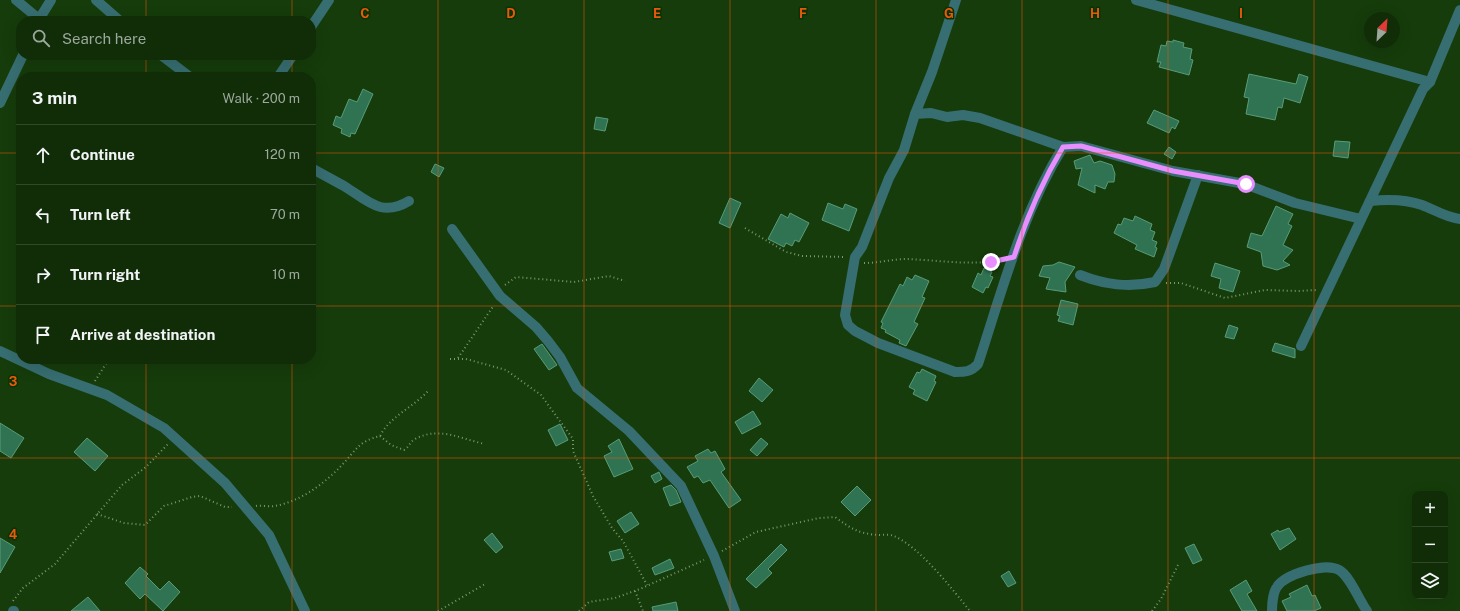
<!DOCTYPE html>
<meta charset="utf-8">
<style>
body{margin:0;font-family:"Public Sans",sans-serif;background:#193512;color:#f1f3f6}
.controls{position:absolute;right:12px;bottom:12px;display:grid;overflow:hidden;border-radius:8px;box-shadow:0 4px 16px #0002}
.controls button{width:36px;height:36px;display:grid;place-items:center;padding:0;border:0;border-bottom:1px solid #304929;background:#102d08;color:#f1f3f6;font:20px sans-serif}
.compass{position:absolute;left:1364px;top:12px;width:36px;height:36px;border-radius:50%;background:#102d08;box-shadow:0 4px 16px #0002;rotate:25deg}
.stop{position:absolute;width:12px;height:12px;margin:-9px;border:3px solid #e88eff;border-radius:50%;background:#fff}
.stop.end{background:#e88eff;border-color:#fff;box-shadow:0 1px 4px #0008}
.list{margin:0;padding:0;list-style:none}
h2{display:flex;justify-content:space-between;align-items:center;height:52px;margin:0;padding:0 16px;font-size:17px}
h2 small{font-size:13px;font-weight:400;color:#9ca89c}
.list li{display:grid;grid-template-columns:26px 1fr auto;gap:12px;align-items:center;box-sizing:border-box;height:60px;padding:0 16px;border-top:1px solid #304929}
.list b{display:block;font-size:15px;white-space:nowrap}
.list em{font-size:13px;font-style:normal;color:#9ca89c}
.icon{flex:none;width:22px;height:22px;fill:none;stroke:currentColor;stroke-width:2;stroke-linecap:round;stroke-linejoin:round}
.map{position:relative;flex:none;width:1460px;height:611px;overflow:hidden}
.search{position:absolute;background:#102d08;box-shadow:0 4px 16px #0002;left:16px;top:16px;width:300px;height:44px;display:flex;align-items:center;gap:10px;box-sizing:border-box;padding:0 14px;border-radius:16px;color:#9ca89c;font-size:15px}
.panel{position:absolute;background:#102d08;box-shadow:0 4px 16px #0002;left:16px;top:72px;width:300px;height:292px;border-radius:16px}
.map>svg:first-child{display:block}
.building{fill:#307352;stroke:#599b78}
.lines{fill:none;stroke-linecap:round;stroke-linejoin:round}
.path{stroke:#789670;stroke-width:2;stroke-dasharray:1 3;stroke-linecap:butt}
.street{stroke:#376e71;stroke-width:10}
.route{stroke:#e88eff;stroke-width:5}
.grid{fill:none;stroke:#e8590c;stroke-width:1;stroke-opacity:0.55}
.grid-label{font-size:13px;text-anchor:middle;font-weight:bold;fill:#e8590c;stroke:#0b3201;stroke-width:3;stroke-linejoin:round;paint-order:stroke}
</style>
<div class="map">
<svg width="1460" height="611" viewBox="0 0 1460 611">
<rect width="100%" height="100%" fill="#163c0b"/>
<g class="building">
<path d="M1173,40l11,3 -1,4 9,2 -2,10 3,1 -4,15 -30,-8 2,-5h-4l4,-17 5,1 1,-5 6,1z"/>
<path d="M1249,74l47,10 3,-10 9,3 -8,26 -16,-5 -2,10 -4,-1 -3,13 -29,-6 3,-16 -5,-1z"/>
<path d="M363,89l10,5 -18,40 -4,-1 -1,4 -9,-4 1,-4 -9,-4 3,-9 5,2 8,-19 8,3z"/>
<path d="M1154,110l25,11 -4,8 -3,-2 -3,6 -22,-10z"/>
<path d="M596,117l12,2 -3,12 -11,-2z"/>
<path d="M1335,141l15,1 -2,16 -15,-2z"/>
<path d="M1169,147l7,5 -4,7 -8,-5z"/>
<path d="M1090,155l4,8 6,-2 12,4 3,9 -1,8h-6l-3,7 -10,-4v8l-17,-8 4,-17 -6,1 -2,-8z"/>
<path d="M435,164l9,4 -5,9 -8,-5z"/>
<path d="M730,198l11,5 -11,25 -11,-5z"/>
<path d="M828,203l15,6 2,-5 12,5 -8,22 -27,-11z"/>
<path d="M1276,206l17,8 -5,10 4,2 -9,19 10,5 -10,11 7,4 -13,5 -14,-4 -2,-14 -14,-5 4,-14 11,3z"/>
<path d="M790,213l19,10 -10,19 -4,-2 -3,6 -6,-3 -2,4 -16,-8 13,-25 7,4z"/>
<path d="M1135,216l17,8 -2,6 5,2 -3,8 5,2 -2,5 2,1 -3,9 -19,-8 2,-4 -23,-12 4,-9 3,1 3,-7 9,3z"/>
<path d="M1059,262l16,5 -10,15 1,10 -20,-3 4,-11 -11,-2 4,-10 10,-1z"/>
<path d="M1215,263l25,8 -7,21 -14,-4 2,-9 -10,-3z"/>
<path d="M984,268l8,4 -2,4 3,1 -5,11 -2,-1 -3,6 -11,-6 6,-14 3,2z"/>
<path d="M915,275l14,6 -7,16 3,1 -11,24 4,2 -12,22 -7,-3 1,-3 -15,-8 1,-2 -5,-2 2,-5 -2,-1 19,-38 3,2 4,-9 5,3z"/>
<path d="M1061,300l17,4 -5,21 -15,-4 2,-5 -3,-1z"/>
<path d="M1229,325l9,3 -4,11 -9,-2z"/>
<path d="M1275,343l20,6v9l-23,-7z"/>
<path d="M542,344l15,21 -8,5 -15,-21z"/>
<path d="M922,369l14,7 -2,5 2,1 -9,19 -14,-7 2,-4 -6,-3 8,-15 3,1z"/>
<path d="M759,378l14,12 -11,12 -13,-11z"/>
<path d="M753,411l8,13 -19,10 -7,-12z"/>
<path d="M0,423l24,15 -13,20 -11,-7z"/>
<path d="M560,424l8,16 -12,6 -8,-16z"/>
<path d="M87,438l21,18 -13,15 -21,-19z"/>
<path d="M761,438l7,6 -11,12 -7,-6z"/>
<path d="M619,439l14,30 -19,8 -10,-21 8,-4 -4,-6z"/>
<path d="M708,449l3,4 4,-2 10,18 -4,3 20,28 -12,8 -19,-28 -7,3 -5,-7 -4,2 -7,-11 11,-6 -3,-5z"/>
<path d="M659,472l3,7 -7,4 -4,-7z"/>
<path d="M671,485l5,5 5,12 -11,4 -7,-18z"/>
<path d="M857,486l14,14 -16,16 -14,-14z"/>
<path d="M631,512l8,12 -14,9 -8,-12z"/>
<path d="M1289,528l7,11 -16,11 -9,-16 7,-4 1,2z"/>
<path d="M492,533l11,14 -7,6 -12,-13z"/>
<path d="M0,538l15,9 -15,26z"/>
<path d="M781,544l6,6 -19,19 4,4 -16,15 -10,-9z"/>
<path d="M1194,544l8,16 -9,4 -8,-16z"/>
<path d="M621,549l3,9 -12,3 -3,-9z"/>
<path d="M670,559l4,9 -19,7 -3,-7z"/>
<path d="M140,567l8,7 -2,2 14,14 9,-9 11,11 -17,19 -18,-17 -5,5 -15,-16z"/>
<path d="M1009,571l7,12 -8,4 -7,-11z"/>
<path d="M1246,580l6,11 -5,3 10,17h-15l-12,-21z"/>
<path d="M1307,585l5,11 3,-1 6,13 -7,3h-27l-5,-10 9,-4 -2,-3z"/>
<path d="M88,597l12,14h-29z"/>
<path d="M676,602l2,9h-25l-1,-4z"/>
</g>
<g class="lines">
<g class="path">
<path d="M745,228l41,24 16,4 44,1"/>
<path d="M864,263c14,0 29,-4 43,-4 30,1 64,7 94,1"/>
<path d="M1166,283h15l44,15 40,-8 34,1 18,-1"/>
<path d="M505,285l11,-8 58,5 35,-6 16,5"/>
<path d="M458,358l36,-53"/>
<path d="M450,359h16l40,11 35,25 32,44v12l20,45 19,32 11,13 24,44"/>
<path d="M95,381l14,-22"/>
<path d="M380,436l11,9 13,5c5,-3 6,-8 11,-11 24,-13 46,0 70,5"/>
<path d="M256,506c6,-1 13,1 19,0 26,-5 49,-22 67,-41 14,-15 17,-24 38,-29 10,-20 34,-29 49,-46"/>
<path d="M97,514l27,9 21,2 19,-19 28,-9 8,-1 25,11h7"/>
<path d="M722,551l34,-19 63,-14 16,-1c15,11 24,17 44,18 5,0 10,-1 15,1 26,11 58,53 76,75"/>
<path d="M635,591l8,20"/>
<path d="M13,601l10,-13 32,-24 67,-79 24,-18 22,-23"/>
<path d="M438,611l47,-27"/>
<path d="M579,611l10,-9 26,-4 25,-9 64,-29"/>
<path d="M1152,611l9,-12 18,-36"/>
</g>
<g class="street">
<path d="M16,0l23,19"/>
<path d="M96,0l24,21"/>
<path d="M956,0l-24,72 -17,42 -11,36 -15,28 -27,69 -7,10 -10,58 3,10 7,6 23,12 77,29c10,0 16,0 23,-8 24,-73 44,-151 85,-217"/>
<path d="M1136,0l294,82"/>
<path d="M38,21l13,-21"/>
<path d="M311,27l18,-27"/>
<path d="M161,55l29,22"/>
<path d="M278,77l15,-22"/>
<path d="M0,103l23,-48"/>
<path d="M915,114l16,-1 16,4 16,-2 17,3 83,29 18,-1 92,25 72,13 50,19 66,16"/>
<path d="M311,168c11,6 22,12 33,18 23,14 37,32 65,15"/>
<path d="M1370,201c18,-2 35,-2 52,4 13,5 25,13 38,14"/>
<path d="M452,229l48,67 36,31 12,14 12,16 17,31 52,43 52,55 33,70 21,55"/>
<path d="M1080,275c25,10 48,13 75,7l9,-13 34,-94"/>
<path d="M1301,346l122,-257 7,-7 30,-72"/>
<path d="M0,351l49,23 58,21 57,33 61,55 44,52 36,76"/>
<path d="M13,611h1"/>
<path d="M1272,611c0,-6 1,-19 5,-24 8,-13 49,-25 62,-17 11,6 20,30 28,41"/>
</g>
</g>
<g class="lines">
<path class="route" d="M991,262l23,-5c12,-38 28,-75 49,-110l18,-1 92,25 73,13"/>
</g>
<path class="grid" d="M146,0v21M292,0v21M438,0v611M584,0v611M730,0v611M876,0v611M1022,0v611M1168,0v611M1314,0v611M146,55v22M292,55v22M0,153h21M311,153h1149M0,306h21M311,306h1149M146,359v252M292,359v252M0,458h1460"/>
<g class="grid-label">
<text x="365" y="18">C</text>
<text x="511" y="18">D</text>
<text x="657" y="18">E</text>
<text x="803" y="18">F</text>
<text x="949" y="18">G</text>
<text x="1095" y="18">H</text>
<text x="1241" y="18">I</text>
<text x="13" y="386">3</text>
<text x="13" y="539">4</text>
</g>
</svg>
<div class="controls">
<button>+</button>
<button>−</button>
<button><svg class="icon" aria-label="layers" viewBox="0 0 24 24"><path d="M12 4l9 5-9 5-9-5zM3 14l9 5 9-5"/></svg></button>
</div>
<svg class="compass" viewBox="-18 -18 36 36"><path d="M0-13l5 13h-10z" fill="#e53935"/><path d="M0 13l5-13h-10z" fill="#9ca89c"/></svg>
<div class="stop" style="left:1246px;top:184px"></div>
<div class="stop end" style="left:991px;top:262px"></div>
<div class="search"><svg class="icon" aria-label="search" viewBox="0 0 24 24"><circle cx="10" cy="10" r="6"/><path d="M15 15l6 6"/></svg>Search here</div>
<section class="panel">
<h2>3 min<small>Walk · 200 m</small></h2>
<ul class="list">
<li><svg class="icon" aria-label="ahead" viewBox="0 0 24 24"><path d="M12 20V5M6 11l6-6 6 6"/></svg><div><b>Continue</b></div><em>120 m</em></li>
<li><svg class="icon" aria-label="left" viewBox="0 0 24 24"><path d="M17 20v-9H6M10 6l-5 5 5 5"/></svg><div><b>Turn left</b></div><em>70 m</em></li>
<li><svg class="icon" aria-label="right" viewBox="0 0 24 24"><path d="M7 20v-9h11M14 6l5 5-5 5"/></svg><div><b>Turn right</b></div><em>10 m</em></li>
<li><svg class="icon" aria-label="arrive" viewBox="0 0 24 24"><path d="M6 21V4h12l-3 4 3 4H6"/></svg><div><b>Arrive at destination</b></div></li>
</ul>
</section>
</div>
